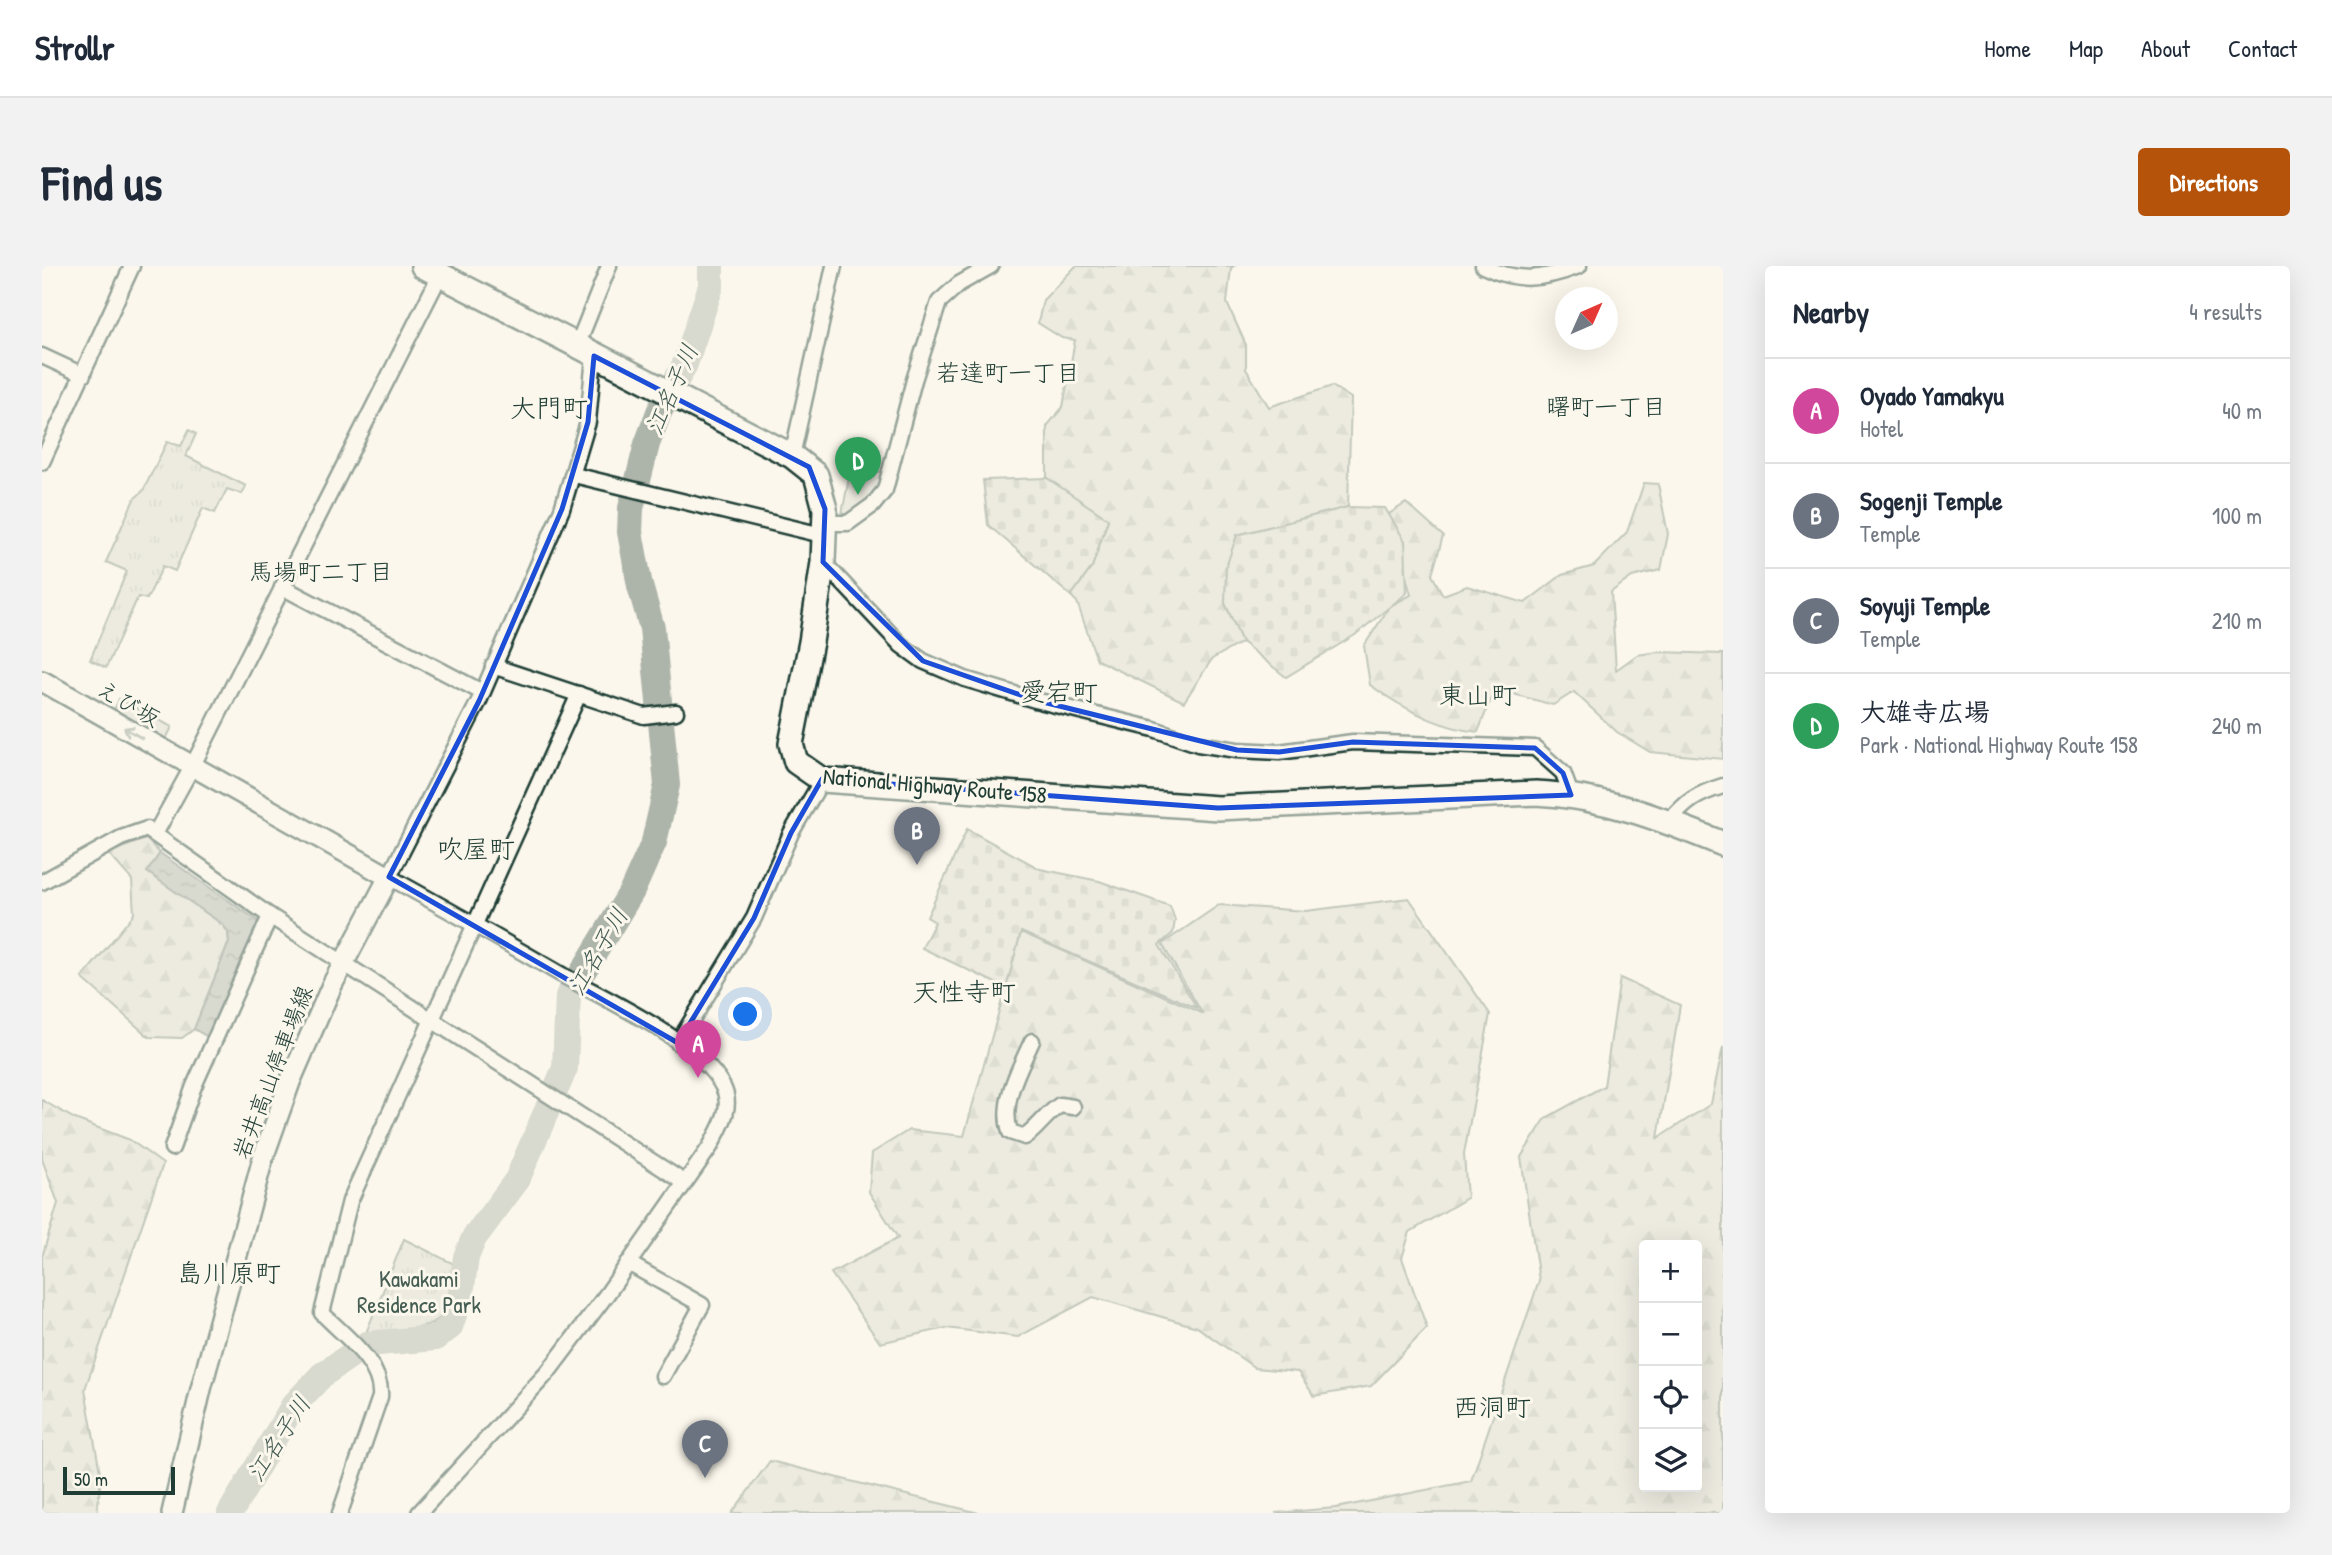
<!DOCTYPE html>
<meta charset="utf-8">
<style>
body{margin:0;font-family:"Patrick Hand","Klee One",sans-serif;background:#f2f2f3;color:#1f2937}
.controls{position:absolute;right:21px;bottom:21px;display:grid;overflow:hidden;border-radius:7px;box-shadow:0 7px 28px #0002}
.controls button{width:63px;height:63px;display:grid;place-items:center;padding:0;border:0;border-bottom:2px solid #e0e1e3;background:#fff;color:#1f2937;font:35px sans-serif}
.compass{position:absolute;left:1513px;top:21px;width:63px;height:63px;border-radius:50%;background:#fff;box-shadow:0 7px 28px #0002;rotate:45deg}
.scale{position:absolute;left:21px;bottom:18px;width:112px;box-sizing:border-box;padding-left:7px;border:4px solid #1f3d34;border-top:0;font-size:19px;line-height:24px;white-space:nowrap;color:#1f3d34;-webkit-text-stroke:5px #fbf7ec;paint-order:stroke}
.you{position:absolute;left:704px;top:749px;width:24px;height:24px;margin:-18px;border:5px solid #fff;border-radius:50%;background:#1a73e8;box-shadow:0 0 0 10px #1a73e833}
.badge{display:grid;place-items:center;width:46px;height:46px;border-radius:50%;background:#b45309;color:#fff;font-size:23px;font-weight:700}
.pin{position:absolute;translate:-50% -58px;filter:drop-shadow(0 2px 4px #0008)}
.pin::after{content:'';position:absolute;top:37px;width:24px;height:21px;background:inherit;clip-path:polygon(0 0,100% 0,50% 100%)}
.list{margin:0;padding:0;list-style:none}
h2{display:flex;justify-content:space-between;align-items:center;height:91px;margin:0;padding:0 28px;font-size:30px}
h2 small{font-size:23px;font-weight:400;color:#747a83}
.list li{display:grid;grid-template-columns:46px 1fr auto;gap:21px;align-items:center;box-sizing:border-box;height:105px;padding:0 28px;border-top:2px solid #e0e1e3}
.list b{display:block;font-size:26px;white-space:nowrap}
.list p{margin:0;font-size:23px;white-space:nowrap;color:#747a83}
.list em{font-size:23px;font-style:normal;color:#747a83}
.icon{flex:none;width:38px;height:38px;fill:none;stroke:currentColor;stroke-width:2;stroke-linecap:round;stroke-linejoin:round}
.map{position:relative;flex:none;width:1681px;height:1247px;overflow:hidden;border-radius:7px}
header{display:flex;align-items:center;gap:42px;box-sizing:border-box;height:98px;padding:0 35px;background:#fff;border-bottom:2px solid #e0e1e3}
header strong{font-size:33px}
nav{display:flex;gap:38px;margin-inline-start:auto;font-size:24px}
.intro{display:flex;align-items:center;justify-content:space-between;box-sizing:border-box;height:168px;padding:0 42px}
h1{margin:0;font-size:49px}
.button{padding:18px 32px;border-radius:7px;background:#b45309;color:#fff;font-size:24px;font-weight:700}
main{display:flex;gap:42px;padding:0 42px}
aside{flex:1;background:#fff;border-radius:7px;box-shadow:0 7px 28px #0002}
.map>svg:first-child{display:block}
.grass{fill:url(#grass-tufts);stroke:#7d8c82;stroke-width:2}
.forest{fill:url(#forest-firs);stroke:#7d8c82;stroke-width:2;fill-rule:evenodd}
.cemetery{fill:url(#cemetery-stones);stroke:#7d8c82;stroke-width:2}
.water{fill:url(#water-ripples);stroke:#74847b;stroke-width:2}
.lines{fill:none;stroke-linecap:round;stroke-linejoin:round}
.river{stroke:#adb4aa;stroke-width:26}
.minor-casing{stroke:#1f3d34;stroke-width:19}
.secondary-casing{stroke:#1f3d34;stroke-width:24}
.trunk-casing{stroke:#1f3d34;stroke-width:28}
.minor{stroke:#fbf7ec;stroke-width:14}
.secondary{stroke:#fbf7ec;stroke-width:19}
.trunk{stroke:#fbf7ec;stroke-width:23}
.oneway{stroke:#8d9a90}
.marked{fill:none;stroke:#1d4ed8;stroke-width:5;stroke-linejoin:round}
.labels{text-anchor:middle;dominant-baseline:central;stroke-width:6;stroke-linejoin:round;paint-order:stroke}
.street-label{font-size:23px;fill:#1f3d34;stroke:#fbf7ec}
.park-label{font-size:23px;fill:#455d53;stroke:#fbf7ec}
.neighbourhood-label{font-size:24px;fill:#1f3d34;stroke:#fbf7ec}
.water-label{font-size:24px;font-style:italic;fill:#425b52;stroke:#fbf7ec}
.quarter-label{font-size:26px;fill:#1f3d34;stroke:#fbf7ec}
</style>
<header>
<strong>Strollr</strong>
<nav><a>Home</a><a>Map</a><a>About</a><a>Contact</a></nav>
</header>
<div class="intro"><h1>Find us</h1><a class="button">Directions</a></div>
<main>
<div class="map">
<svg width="1681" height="1247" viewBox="0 0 1681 1247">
<defs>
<pattern id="grass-tufts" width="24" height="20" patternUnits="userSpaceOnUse" patternTransform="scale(1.75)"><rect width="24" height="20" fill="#dbdcd1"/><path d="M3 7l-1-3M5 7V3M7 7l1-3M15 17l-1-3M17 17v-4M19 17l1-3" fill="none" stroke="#bcbeb4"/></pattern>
<pattern id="forest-firs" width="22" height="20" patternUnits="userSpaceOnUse" patternTransform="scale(1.75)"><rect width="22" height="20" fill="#dbdcd1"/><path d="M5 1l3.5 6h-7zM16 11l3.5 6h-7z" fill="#bcbeb4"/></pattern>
<pattern id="cemetery-stones" width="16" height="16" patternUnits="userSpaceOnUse" patternTransform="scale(1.75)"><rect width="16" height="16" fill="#dbdcd1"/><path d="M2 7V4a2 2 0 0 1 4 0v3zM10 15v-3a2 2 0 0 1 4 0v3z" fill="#bcbeb4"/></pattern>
<pattern id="water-ripples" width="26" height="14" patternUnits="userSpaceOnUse" patternTransform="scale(1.75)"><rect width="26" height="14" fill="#adb4aa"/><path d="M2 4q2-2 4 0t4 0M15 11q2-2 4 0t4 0" fill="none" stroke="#8c948b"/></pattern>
</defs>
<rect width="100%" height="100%" fill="#fbf7ec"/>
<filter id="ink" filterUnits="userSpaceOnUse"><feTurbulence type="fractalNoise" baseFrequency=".0143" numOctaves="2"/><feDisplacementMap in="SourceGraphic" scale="14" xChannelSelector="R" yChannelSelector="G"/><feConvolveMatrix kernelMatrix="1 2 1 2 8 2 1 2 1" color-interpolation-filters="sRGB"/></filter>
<g filter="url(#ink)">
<g class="grass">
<path d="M147,164l7,4 -10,22 60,30 -4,8 -15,-5 -12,24 -12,-5 -28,63 -12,-5 -16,33 -9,-2 -32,71 -16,-8 37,-89 -21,-9 28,-63 9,-8 24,-49 14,4z"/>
<path d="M808,206h35l-7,17 -30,28 -6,-3z"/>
<path d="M77,433l53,28 -7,14 -52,-29z"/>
<path d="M362,973l52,26c-1,12 -1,28 -5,39 -13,30 -57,26 -85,29z"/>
</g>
<g class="forest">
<path d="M1034,0h158l-3,2 -4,35 19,42v24l23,38 63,-21 19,12 -3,109 -111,28 -12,68 17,39 -30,17 -28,43 -87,-42 -20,-58 -6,-6 21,-29 16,-47 -61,-42v-52l16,-19 12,-67 -13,-2 -24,-15 5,-23z"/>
<path d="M1602,217l14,1 10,50 -7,36 -29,7 -21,15 5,78 21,-15 21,-3 65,2v105l-73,-7 -33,-20 -43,-40 -21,13 -58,-16 -17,43c-39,-4 -76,-24 -108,-47l-6,-39 26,-40 21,-11 -22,-81 17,-11 37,33 -11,39 11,20 24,-9 58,17 37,-28 32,-9 33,-34z"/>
<path d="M104,573l14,14 -12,19 74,52 6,8 1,10 -35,87 -12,9 -33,-1 -67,-59 52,-64 -2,-34 -24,-27z"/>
<path d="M1367,632l81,116 -26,140 3,44 -57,34 -8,26 25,70 -56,58 -57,10 -16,-24 -43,-4 -58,-41 -104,-30 -75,40 -72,-9 -66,15 -49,-70 67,-35 -29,-46 3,-39 37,-23 55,6 57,-204 181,81 -40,-69 57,-39 87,6z"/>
<path d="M1578,712l60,27 -22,133 53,-34 12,-57v466h-448l61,-5 135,-27 68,-200 -18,-124 25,-39 58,-32zM1602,979h53v242h-53z"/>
<path d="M0,834l33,19 55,21 33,24 -78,225 16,89 -4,35h-55v-256l16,-54 -16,-44z"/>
<path d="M728,1195l209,52h-247z"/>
</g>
<g class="cemetery">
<path d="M1005,212l61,41 -16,48 -21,29 -83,-71 -5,-45z"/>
<path d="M1306,241l37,1 20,33 2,52 -52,42 -69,42 -44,-35 -17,-39 1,-36 11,-32z"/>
<path d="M925,563l73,40 59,12 71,25 5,14 -2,13 -14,12 38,63 -176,-76 -15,56 -84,-40 13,-26 -8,-5z"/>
</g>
<path class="water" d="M118,587l101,70 -53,114 -14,-8 35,-87 -1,-10 -6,-8 -75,-52z"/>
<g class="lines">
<path class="river" d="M188,1247l63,-107 29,-31 45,-31 68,-6 15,-11 11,-33 5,-37 8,-19 43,-58 48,-112 3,-72 64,-105 22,-49 13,-57 -15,-157 -12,-42 -10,-54 1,-24 16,-64 12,-32 26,-48 26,-78v-20"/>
<defs>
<g id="minor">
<path d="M1441,0c35,17 60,14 96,0"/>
<path d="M535,80l32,-80"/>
<path d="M0,90l41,19"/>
<path d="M750,190l42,-190"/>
<path d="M0,196l90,-196"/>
<path d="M532,209l252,61"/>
<path d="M784,257h22l25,-18 12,-15 29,-110 25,-78 20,-18 32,-18"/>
<path d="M781,296l78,83 22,16 42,18 70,21 119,29 44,15 39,6 42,2 74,-10 182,6 28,25 8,22"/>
<path d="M240,321l198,104"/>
<path d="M451,400l151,50 32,-4"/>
<path d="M1627,556c17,-21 28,-28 54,-36"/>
<path d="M113,568l37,-67 248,-492"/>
<path d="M0,616l79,-44 26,-9 123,87 414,266"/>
<path d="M990,775c-12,27 -32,61 -22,91l15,5c13,-9 21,-23 35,-32l13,2"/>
<path d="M636,777l76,-125 37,-85 31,-53"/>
<path d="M130,882l22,-62 76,-170"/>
<path d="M586,997l74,42 -39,71"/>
<path d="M298,1247l40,-116c3,-34 -36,-61 -58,-84l28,-112 229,-507"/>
<path d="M377,1247l129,-141 59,-78 103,-147c9,-18 24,-39 13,-60 -22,-44 -117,-88 -161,-112 -57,-33 -115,-66 -173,-98l90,-176 83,-192 26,-87 6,-66"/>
</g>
<path id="secondary" d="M0,415l347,196 -57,108 -42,97 -27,76 -62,231 -29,124"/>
<path id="trunk" d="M381,0l369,190 24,19 9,34 -2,53 -12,80 -20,102 5,18 26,18 396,28 318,-15c67,3 126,26 187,51"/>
</defs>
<use href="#minor" class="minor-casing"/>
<use href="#secondary" class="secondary-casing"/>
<use href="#trunk" class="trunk-casing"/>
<use href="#minor" class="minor"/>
<use href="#secondary" class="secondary"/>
<use href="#trunk" class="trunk"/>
</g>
<defs><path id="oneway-shaft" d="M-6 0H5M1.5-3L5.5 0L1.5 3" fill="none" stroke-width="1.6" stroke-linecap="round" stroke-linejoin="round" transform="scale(1.75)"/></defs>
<use class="oneway" href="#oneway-shaft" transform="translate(91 467) rotate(-150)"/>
</g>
<path d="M0 0H1681V1247H0ZM552,90l215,111 16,42 -2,53 100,99 112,39 202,50 42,2 74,-10 182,6 28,25 8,22 -353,13 -396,-29 -31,54 -37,85 -76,125 -289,-166 90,-176 83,-192 26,-87z" fill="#fbf7ec" fill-opacity=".55" fill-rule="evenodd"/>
<path class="marked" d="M552,90l215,111 16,42 -2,53 100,99 112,39 202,50 42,2 74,-10 182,6 28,25 8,22 -353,13 -396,-29 -31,54 -37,85 -76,125 -289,-166 90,-176 83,-192 26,-87z"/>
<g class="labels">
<g class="street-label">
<text transform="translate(87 437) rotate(30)">えび坂</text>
<text transform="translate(893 519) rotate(5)">National Highway Route 158</text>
<text transform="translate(230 806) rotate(-69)">岩井高山停車場線</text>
</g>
<g class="park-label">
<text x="377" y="1012">Kawakami<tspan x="377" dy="26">Residence Park</tspan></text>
</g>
<g class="neighbourhood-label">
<text x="966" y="106">若達町一丁目</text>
<text x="1564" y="140">曙町一丁目</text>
<text x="279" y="305">馬場町二丁目</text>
</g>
<g class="water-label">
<text transform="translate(629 123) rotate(-66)">江名子川</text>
<text transform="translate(555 685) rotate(-60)">江名子川</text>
<text transform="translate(236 1172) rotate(-57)">江名子川</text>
</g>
<g class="quarter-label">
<text x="507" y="141">大門町</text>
<text x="1017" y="425">愛宕町</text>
<text x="1436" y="428">東山町</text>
<text x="434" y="582">吹屋町</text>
<text x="922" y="725">天性寺町</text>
<text x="187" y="1006">島川原町</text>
<text x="1450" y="1140">西洞町</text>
</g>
</g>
</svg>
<div class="controls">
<button>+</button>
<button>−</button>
<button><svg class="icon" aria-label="locate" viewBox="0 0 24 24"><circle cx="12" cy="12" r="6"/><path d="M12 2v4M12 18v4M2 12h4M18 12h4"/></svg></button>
<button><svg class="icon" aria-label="layers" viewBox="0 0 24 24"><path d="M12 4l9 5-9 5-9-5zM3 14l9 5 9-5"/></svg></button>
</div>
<svg class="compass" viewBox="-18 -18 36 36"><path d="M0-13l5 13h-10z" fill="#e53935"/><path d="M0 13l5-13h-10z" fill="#747a83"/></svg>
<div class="scale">50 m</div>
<div class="you"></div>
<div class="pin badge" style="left:656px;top:812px;background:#d1479c">A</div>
<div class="pin badge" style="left:875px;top:599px;background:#6b7280">B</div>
<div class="pin badge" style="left:663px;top:1212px;background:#6b7280">C</div>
<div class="pin badge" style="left:816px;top:229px;background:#2e9e5b">D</div>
</div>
<aside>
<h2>Nearby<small>4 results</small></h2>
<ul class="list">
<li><span class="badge" style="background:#d1479c">A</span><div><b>Oyado Yamakyu</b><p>Hotel</p></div><em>40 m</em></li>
<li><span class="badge" style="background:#6b7280">B</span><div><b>Sogenji Temple</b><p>Temple</p></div><em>100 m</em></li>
<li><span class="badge" style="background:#6b7280">C</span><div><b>Soyuji Temple</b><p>Temple</p></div><em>210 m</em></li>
<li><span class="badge" style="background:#2e9e5b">D</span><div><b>大雄寺広場</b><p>Park · National Highway Route 158</p></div><em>240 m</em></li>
</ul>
</aside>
</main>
